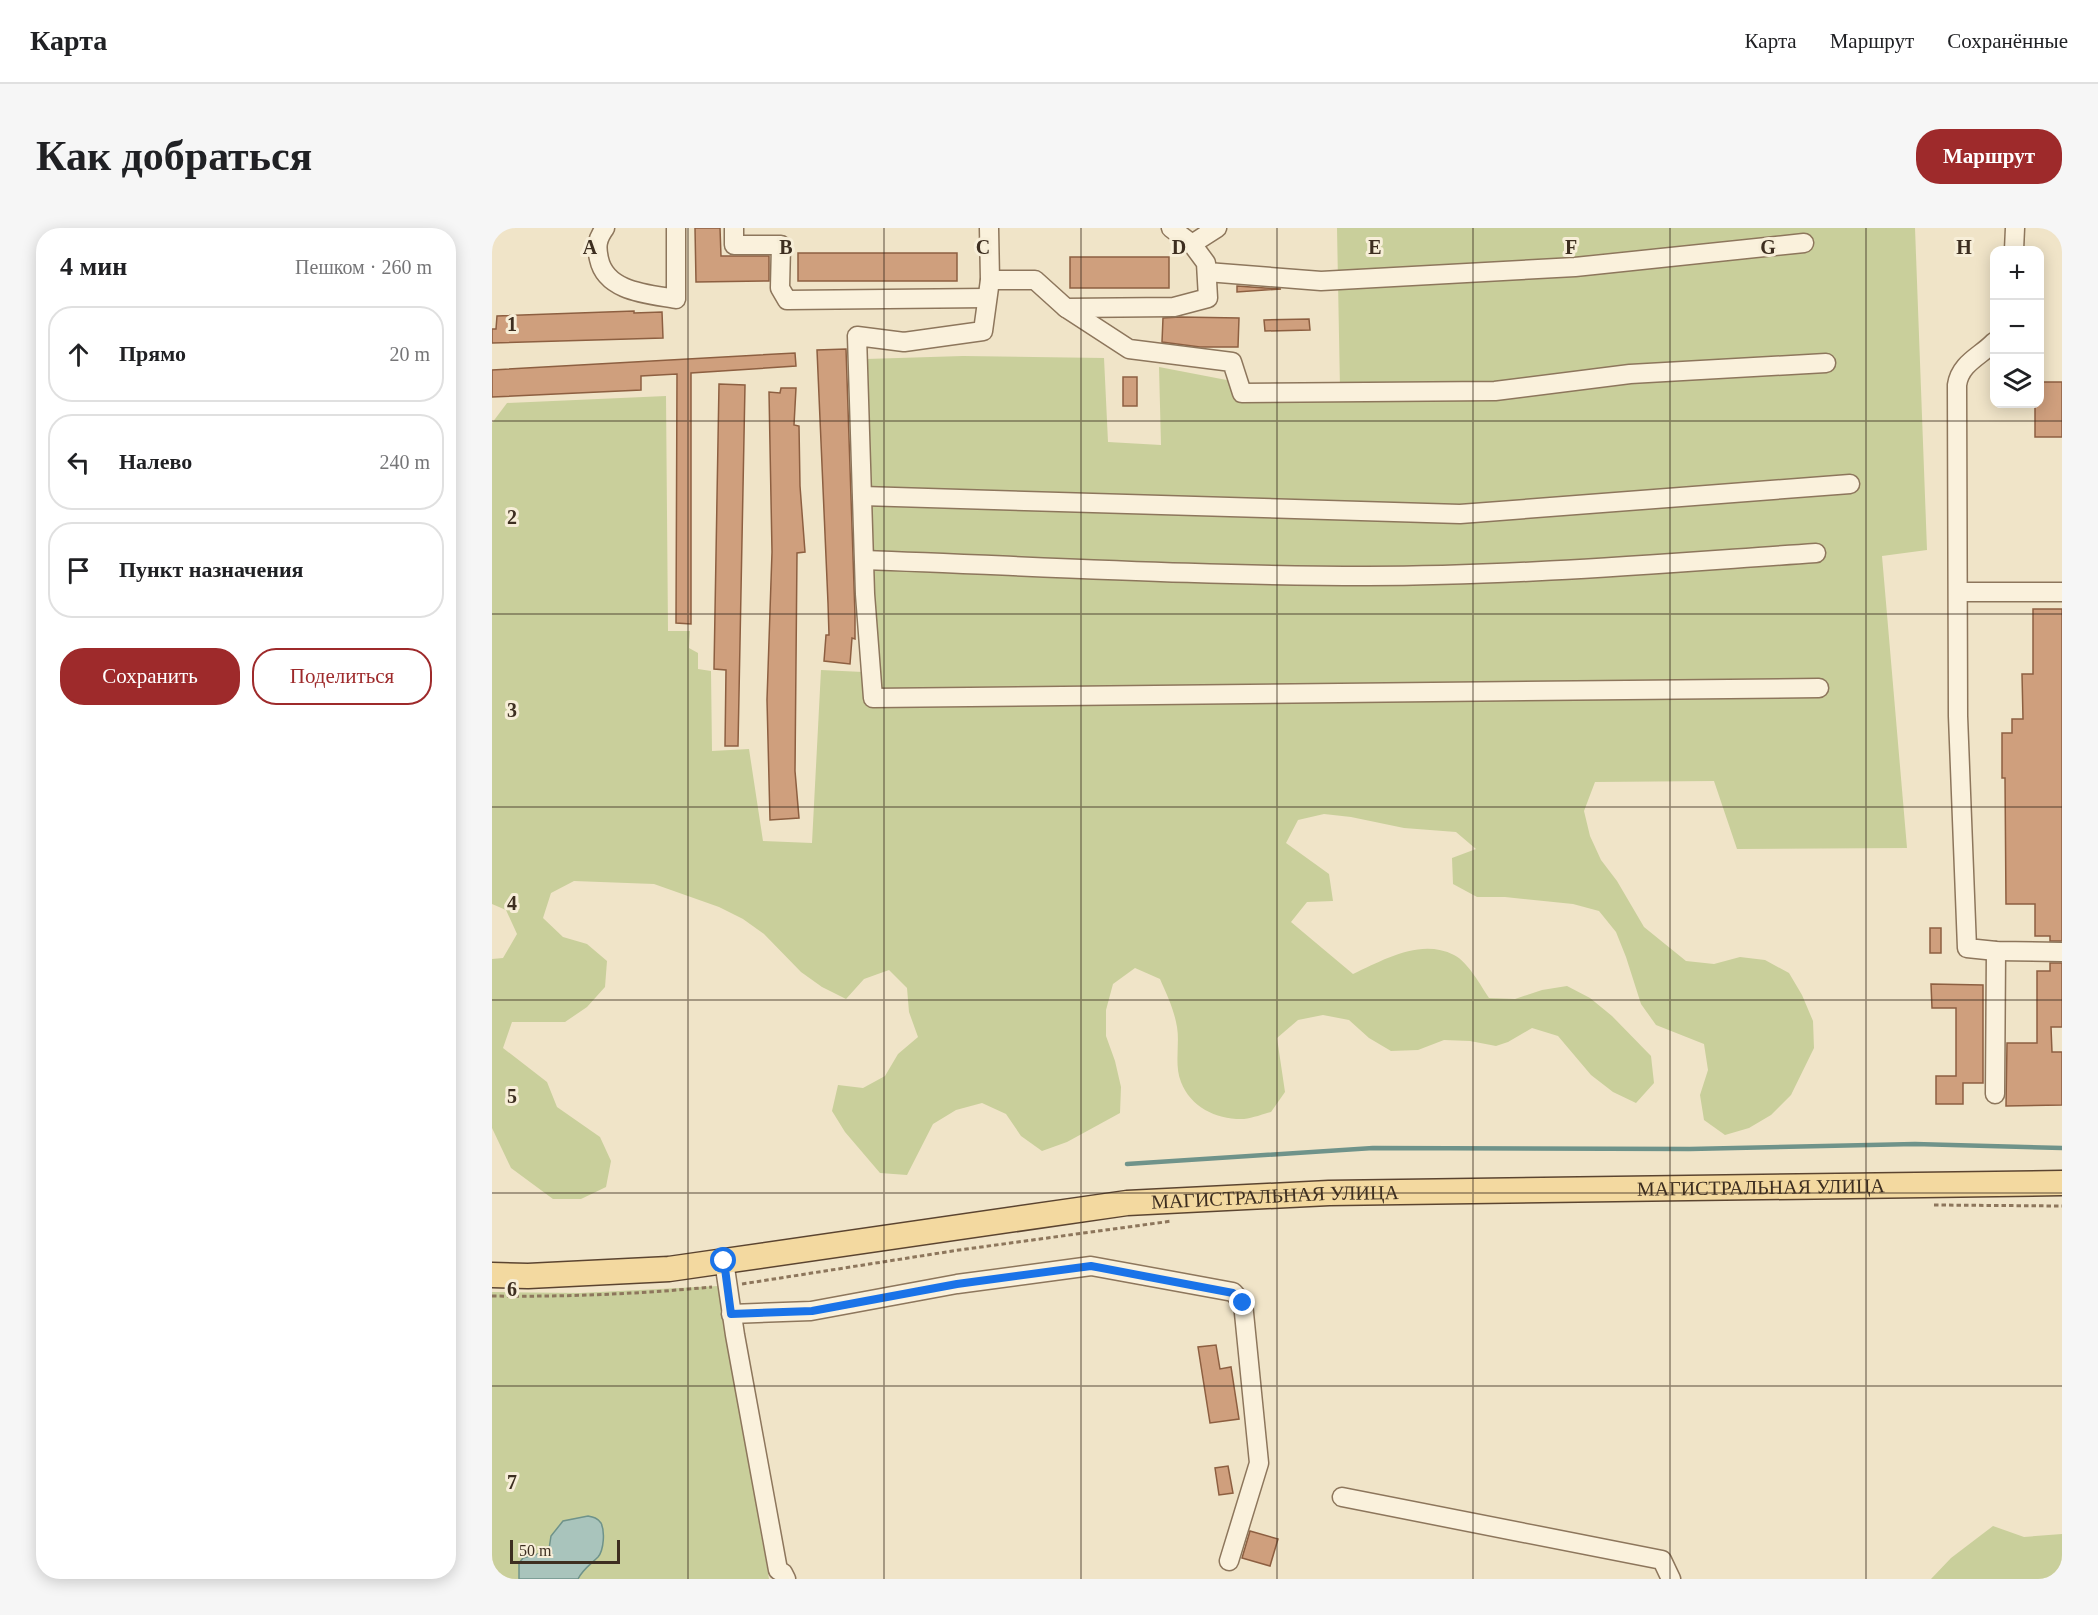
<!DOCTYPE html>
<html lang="ru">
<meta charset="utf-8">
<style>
body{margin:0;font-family:Georgia,serif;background:#f6f6f6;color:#202124}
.controls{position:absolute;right:18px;top:18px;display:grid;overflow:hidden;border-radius:12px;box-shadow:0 3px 15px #0003}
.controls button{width:54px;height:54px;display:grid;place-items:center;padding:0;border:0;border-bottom:2px solid #e0e0e0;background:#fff;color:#202124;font:30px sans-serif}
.scale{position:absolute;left:18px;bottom:15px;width:110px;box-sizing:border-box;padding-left:6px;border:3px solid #3d2e20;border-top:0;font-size:16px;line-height:21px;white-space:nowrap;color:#3d2e20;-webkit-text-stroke:4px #f7eed8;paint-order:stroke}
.stop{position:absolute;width:18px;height:18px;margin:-14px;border:4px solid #1a73e8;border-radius:50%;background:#fff}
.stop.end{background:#1a73e8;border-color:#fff;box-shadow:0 2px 6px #0008}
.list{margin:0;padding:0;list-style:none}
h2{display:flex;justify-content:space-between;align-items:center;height:78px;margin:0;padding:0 24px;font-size:26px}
h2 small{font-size:20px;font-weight:400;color:#757577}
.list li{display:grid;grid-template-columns:39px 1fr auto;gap:18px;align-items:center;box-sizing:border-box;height:96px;margin:0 12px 12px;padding:0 12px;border:2px solid #e0e0e0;border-radius:24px}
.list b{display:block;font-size:22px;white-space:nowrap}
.list em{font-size:20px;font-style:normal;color:#757577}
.actions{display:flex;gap:12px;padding:18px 24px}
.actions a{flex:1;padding:14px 0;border:2px solid #9e2a2b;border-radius:24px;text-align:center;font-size:21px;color:#9e2a2b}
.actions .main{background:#9e2a2b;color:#fff}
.icon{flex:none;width:33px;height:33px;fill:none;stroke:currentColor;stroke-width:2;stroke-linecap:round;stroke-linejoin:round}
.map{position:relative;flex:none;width:1570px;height:1351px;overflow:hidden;border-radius:24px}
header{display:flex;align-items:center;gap:36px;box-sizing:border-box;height:84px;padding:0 30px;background:#fff;border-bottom:2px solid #e0e0e0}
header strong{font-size:28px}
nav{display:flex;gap:33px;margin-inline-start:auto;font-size:21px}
.intro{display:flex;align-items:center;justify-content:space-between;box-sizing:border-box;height:144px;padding:0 36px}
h1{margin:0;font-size:42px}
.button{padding:15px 27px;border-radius:24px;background:#9e2a2b;color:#fff;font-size:21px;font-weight:700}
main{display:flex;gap:36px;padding:0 36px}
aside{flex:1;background:#fff;border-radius:24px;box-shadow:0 3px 15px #0003}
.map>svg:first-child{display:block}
.green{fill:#c9cf9b}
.water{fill:#a9c4bc;stroke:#6f938a;stroke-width:1.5}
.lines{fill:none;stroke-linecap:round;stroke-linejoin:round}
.stream{stroke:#6f938a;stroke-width:4.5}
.building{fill:#cf9f7d;stroke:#8d5f41;stroke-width:1.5}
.minor-casing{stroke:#8d765c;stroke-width:21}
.major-casing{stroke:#5b4430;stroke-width:27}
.path{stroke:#8d765c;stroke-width:3;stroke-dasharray:4.5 3;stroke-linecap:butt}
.minor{stroke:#faf1dc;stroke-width:18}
.major{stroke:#f3d9a0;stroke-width:24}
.route{stroke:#1a73e8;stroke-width:8}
.grid{fill:none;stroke:#3d2e20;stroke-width:1.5;stroke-opacity:0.55}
.labels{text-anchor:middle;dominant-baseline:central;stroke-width:6;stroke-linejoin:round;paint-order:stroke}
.street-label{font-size:20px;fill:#3d2e20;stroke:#f7eed8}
.grid-label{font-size:20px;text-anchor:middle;font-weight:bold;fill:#3d2e20;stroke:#f7eed8;stroke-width:6;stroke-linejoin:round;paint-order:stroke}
</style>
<header>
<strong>Карта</strong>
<nav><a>Карта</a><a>Маршрут</a><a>Сохранённые</a></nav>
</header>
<div class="intro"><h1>Как добраться</h1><a class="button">Маршрут</a></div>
<main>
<aside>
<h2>4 мин<small>Пешком · 260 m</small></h2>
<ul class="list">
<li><svg class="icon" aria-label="ahead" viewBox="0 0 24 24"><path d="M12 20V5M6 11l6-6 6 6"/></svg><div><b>Прямо</b></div><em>20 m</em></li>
<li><svg class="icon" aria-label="left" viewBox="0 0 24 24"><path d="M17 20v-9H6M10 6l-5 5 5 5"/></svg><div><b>Налево</b></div><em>240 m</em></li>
<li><svg class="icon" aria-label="arrive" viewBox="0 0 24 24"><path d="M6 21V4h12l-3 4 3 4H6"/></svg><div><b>Пункт назначения</b></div></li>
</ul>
<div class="actions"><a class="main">Сохранить</a><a>Поделиться</a></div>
</aside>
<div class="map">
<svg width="1570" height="1351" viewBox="0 0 1570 1351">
<rect width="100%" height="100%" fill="#f0e4c8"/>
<g class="green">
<path d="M845,0h578l12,322 -45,6 25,292 -170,1 -23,-68 -119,1 -11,29 6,25 11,24 16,21 27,46 42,34 28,3 26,-7 25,3 24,13 13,22 11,26 1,27 -23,47 -20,20 -22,13 -24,7 -21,-15 -4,-25 8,-25 -4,-26 -48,-19 -15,-21 -15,-47 -10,-25 -17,-21 -26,-7 -68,-7h-28l-24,-13 -1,-26 24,-9 -20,-17 -52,-4 -53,-11 -27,-3 -26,6 -12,23 43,31 4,27 -26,1 -16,20 62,52c31,-14 67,-36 101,-19 14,7 27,31 35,43l26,1 27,-9 25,-4 23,12 22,18 39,40 3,27 -18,20 -23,-11 -22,-17 -33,-39 -26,-8 -24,14 -12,4 -26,-5 -26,-1 -26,10 -27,1 -22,-13 -20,-18 -26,-5 -25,5 -21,18 8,54 -14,20c-8,2 -18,6 -27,7 -26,1 -53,-11 -63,-37 -7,-17 -1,-38 -4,-55 -3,-18 -10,-32 -17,-48l-25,-11 -22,16 -7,26v26l9,25 6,26 -1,26 -53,29 -25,9 -21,-15 -15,-22 -24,-11 -26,7 -23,14 -26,51 -27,-2 -35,-41 -13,-21 6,-26 25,3 22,-12 13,-22 20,-17 -9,-25 -2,-24 -18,-18 -25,9 -18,20 -24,-12 -21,-15 -37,-38 -21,-15 -24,-12 -65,-23 -80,-3 -23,12 -8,25 20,19 24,7 20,17 -2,26 -18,20 -22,15h-53l-9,26 44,34 10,25 43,30 11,24 -5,26 -25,12h-28l-42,-31 -19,-40v-169l11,-1 14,-24 -11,-24 -14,-6v-481l15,-20 159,-7 2,235h22l-1,17 9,5v16l13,2 1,80 37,-2 14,92 49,2 9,-173 42,2 3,-313 97,-3 141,2 4,84 53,3 -2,-78 78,15 103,7z"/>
<path d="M226,1058l51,293h-277v-287l88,1z"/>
<path d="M1501,1298l31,11 38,-3v45h-131l20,-21z"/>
</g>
<path class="water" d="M96,1288c5,1 10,2 13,7 4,8 3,27 -3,34 -8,8 -15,12 -20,22h-59v-16l4,-5 23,-6 3,-3 2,-13 12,-15z"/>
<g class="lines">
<path class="stream" d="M635,936l246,-16 317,1 225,-5 147,4"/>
</g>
<g class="building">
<path d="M203,0h25l1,28h48v25l-73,1z"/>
<rect x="306" y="25" width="159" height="28"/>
<rect x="578" y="29" width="99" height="31"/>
<path d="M745,58l44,3 -44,3z"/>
<path d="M142,83v2l28,-1 1,26 -171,5v-14h4l1,-13z"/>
<path d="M688,89l59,1 -1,29h-38l-38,-5 1,-24z"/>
<path d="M817,91l1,11 -45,1 -1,-11z"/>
<path d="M354,121l9,266v24l-3,-1 -2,26 -26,-3 2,-26h3l-1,-32 -11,-253z"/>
<path d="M303,125l1,13 -105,7v251l-15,-1 1,-249 -36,2v14l-149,7v-27z"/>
<rect x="631" y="149" width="14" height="29"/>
<path d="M1548,154h22v55h-27v-33h5z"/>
<path d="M227,156l26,1 -7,361h-13l1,-76 -12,-1z"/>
<path d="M289,160h15l-2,37 5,1 1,60 5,66 -8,1 -2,218 4,47 -29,2 -3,-120 5,-148 -3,-160 11,1z"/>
<path d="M1541,381h29v332h-12v-5h-15v-32h-29l-1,-126h-3v-45h10v-14h11l-1,-45h11z"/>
<rect x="1438" y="700" width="11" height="25"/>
<path d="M1558,735h12v64h-11l1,25h10v53l-56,1 1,-63h30v-72h13z"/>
<path d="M1439,756l52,1v98h-20v21h-27v-28h20v-68h-24z"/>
<path d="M724,1117l4,24 11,-2 8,52 -29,4 -12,-76z"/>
<path d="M736,1238l5,27 -14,2 -4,-27z"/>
<path d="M758,1303l28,8 -8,27 -28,-8z"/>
</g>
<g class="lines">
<defs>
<g id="minor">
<path d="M113,0c-8,11 -9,18 -6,31 7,33 49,35 77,40v-71"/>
<path d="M242,0v17h47l-1,43 7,12 200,-2"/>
<path d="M497,0l1,52 -7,51 -79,11 -47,-6 8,258 8,104 946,-10"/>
<path d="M700,16l25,-16"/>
<path d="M1522,22l1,-22"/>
<path d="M715,44l114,9 254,-14 229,-24"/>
<path d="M498,52h45l31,28 108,-1 34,-9 -2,-35 -14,-19 -21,-16"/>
<path d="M574,80l63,41 103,13 10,31 253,-2 135,-17 196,-11"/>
<path d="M1502,114c-13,14 -34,21 -37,43l1,331 9,232 29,3 66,1"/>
<path d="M370,268l598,18 390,-30"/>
<path d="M372,332c168,6 335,16 503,16 150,0 300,-13 449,-23"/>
<path d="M1467,364h103"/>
<path d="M1503,866l1,-143"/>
<path d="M232,1033l11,74 43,235 5,3 3,6"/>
<path d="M239,1086l80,-3 146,-27 134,-18 142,26 10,11 16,160 -30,98"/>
<path d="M850,1269l320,63 9,19"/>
</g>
<g id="major">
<path id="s1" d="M0,1047l36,1 141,-7 458,-66 202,-10 733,-10"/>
</g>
</defs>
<use href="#minor" class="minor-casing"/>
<use href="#major" class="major-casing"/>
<g class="path">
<path d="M1442,977l128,1"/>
<path d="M250,1056l217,-34 213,-29"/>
<path d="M0,1068c74,1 146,-2 220,-9"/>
</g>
<use href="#minor" class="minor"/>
<use href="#major" class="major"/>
</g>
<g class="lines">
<path class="route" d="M232,1033l7,53 81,-3 145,-27 134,-18 142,27 10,10"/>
</g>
<path class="grid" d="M196,0v1351M392,0v1351M589,0v1351M785,0v1351M981,0v1351M1178,0v1351M1374,0v1351M0,193h1570M0,386h1570M0,579h1570M0,772h1570M0,965h1570M0,1158h1570"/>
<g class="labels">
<g class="street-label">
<text stroke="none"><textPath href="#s1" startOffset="1274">МАГИСТРАЛЬНАЯ УЛИЦА</textPath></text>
<text stroke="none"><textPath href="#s1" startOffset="788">МАГИСТРАЛЬНАЯ УЛИЦА</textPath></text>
</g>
</g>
<g class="grid-label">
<text x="98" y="26">A</text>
<text x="294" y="26">B</text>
<text x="491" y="26">C</text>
<text x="687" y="26">D</text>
<text x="883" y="26">E</text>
<text x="1079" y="26">F</text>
<text x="1276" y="26">G</text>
<text x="1472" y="26">H</text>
<text x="20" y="103">1</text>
<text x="20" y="296">2</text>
<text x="20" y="489">3</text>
<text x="20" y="682">4</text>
<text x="20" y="875">5</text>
<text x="20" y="1068">6</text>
<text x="20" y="1261">7</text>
</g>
</svg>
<div class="controls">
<button>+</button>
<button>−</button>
<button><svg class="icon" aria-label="layers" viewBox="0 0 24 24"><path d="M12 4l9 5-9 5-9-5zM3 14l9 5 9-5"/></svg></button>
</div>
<div class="scale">50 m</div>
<div class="stop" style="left:232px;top:1033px"></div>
<div class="stop end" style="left:751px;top:1075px"></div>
</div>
</main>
